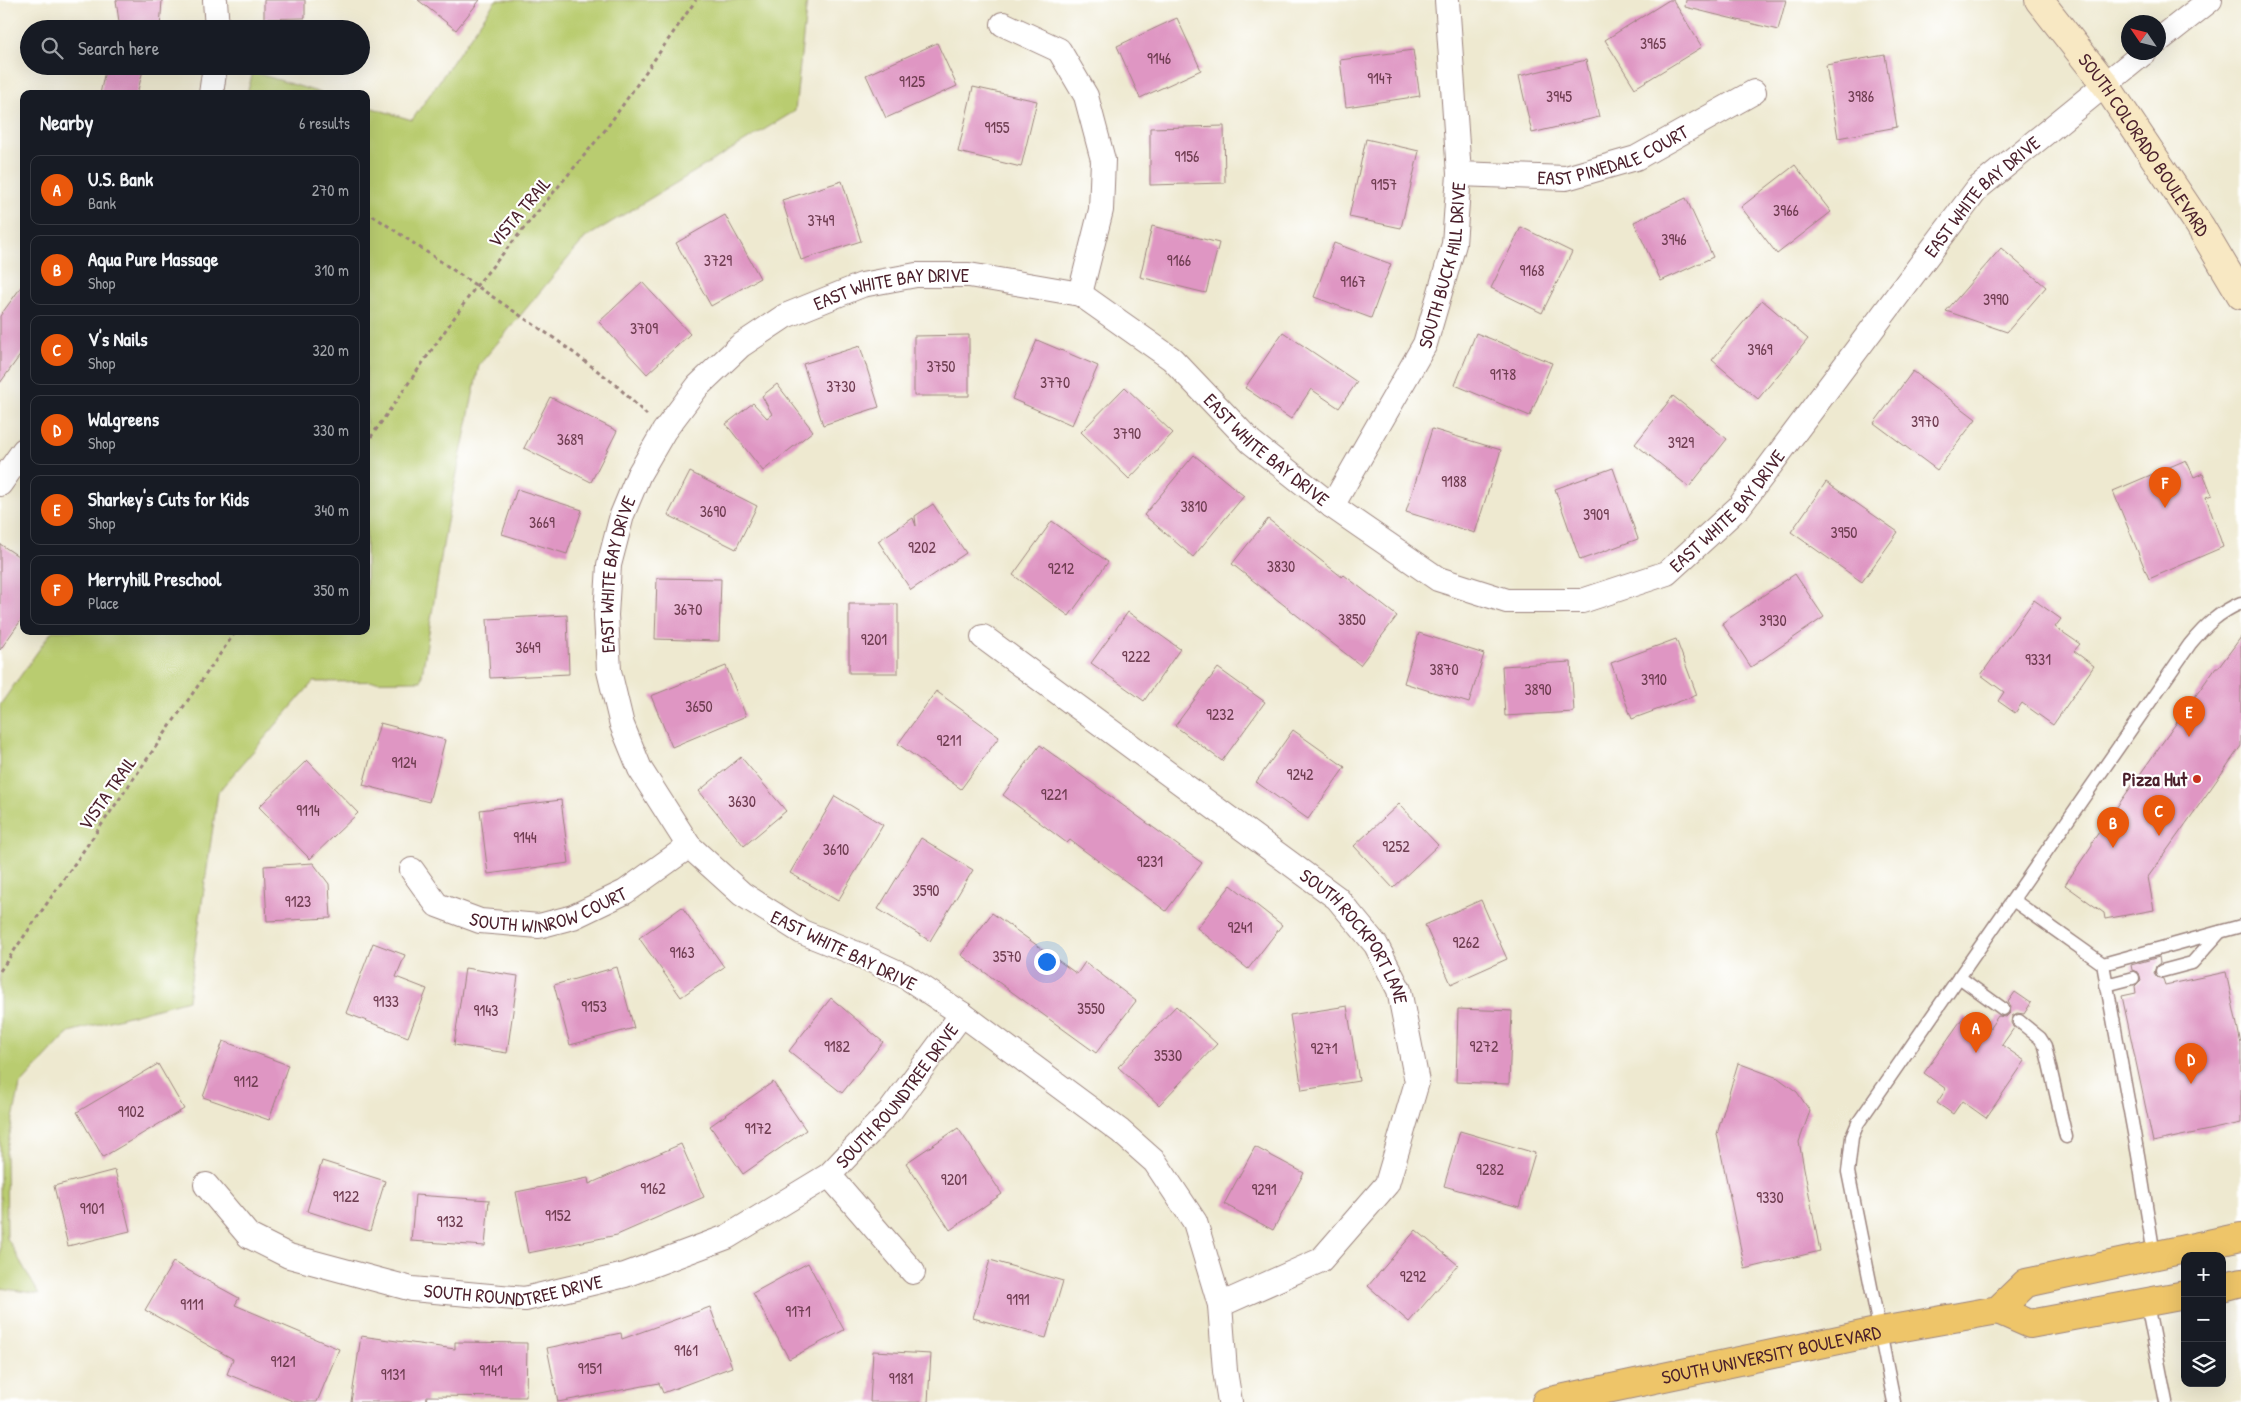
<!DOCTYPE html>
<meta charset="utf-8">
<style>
body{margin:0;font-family:"Patrick Hand",sans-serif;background:#242831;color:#f1f3f6}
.controls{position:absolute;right:15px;bottom:15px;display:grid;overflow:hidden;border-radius:10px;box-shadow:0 5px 20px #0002}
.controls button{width:45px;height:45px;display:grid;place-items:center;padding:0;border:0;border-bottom:1px solid #363941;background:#171b24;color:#f1f3f6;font:25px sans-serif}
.compass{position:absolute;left:2121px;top:15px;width:45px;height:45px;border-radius:50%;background:#171b24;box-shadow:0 5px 20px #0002;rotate:305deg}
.you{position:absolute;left:1046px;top:961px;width:18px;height:18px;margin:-12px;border:4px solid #fff;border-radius:50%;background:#1a73e8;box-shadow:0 0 0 8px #1a73e833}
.badge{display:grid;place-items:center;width:32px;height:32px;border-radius:50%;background:#ea580c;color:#fff;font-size:16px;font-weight:700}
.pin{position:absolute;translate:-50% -41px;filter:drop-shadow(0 1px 2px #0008)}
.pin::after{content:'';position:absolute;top:26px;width:18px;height:15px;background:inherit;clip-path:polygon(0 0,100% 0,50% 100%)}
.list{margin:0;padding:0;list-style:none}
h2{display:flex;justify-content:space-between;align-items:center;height:65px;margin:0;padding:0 20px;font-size:21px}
h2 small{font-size:16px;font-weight:400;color:#9ea1a6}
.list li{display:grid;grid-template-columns:32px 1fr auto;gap:15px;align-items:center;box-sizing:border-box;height:70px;margin:0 10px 10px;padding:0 10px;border:1px solid #363941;border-radius:10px}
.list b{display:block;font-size:19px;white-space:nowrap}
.list p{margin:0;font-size:16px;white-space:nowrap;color:#9ea1a6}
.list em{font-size:16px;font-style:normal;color:#9ea1a6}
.icon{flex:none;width:28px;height:28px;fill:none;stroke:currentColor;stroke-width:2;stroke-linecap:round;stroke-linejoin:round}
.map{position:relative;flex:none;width:2241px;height:1402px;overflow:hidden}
.search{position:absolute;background:#171b24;box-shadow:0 5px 20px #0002;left:20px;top:20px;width:350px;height:55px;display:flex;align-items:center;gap:12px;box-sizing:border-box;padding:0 18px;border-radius:28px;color:#9ea1a6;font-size:19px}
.panel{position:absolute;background:#171b24;box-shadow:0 5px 20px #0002;left:20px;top:90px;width:350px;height:545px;border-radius:10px}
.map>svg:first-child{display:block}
.green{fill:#b9cc70;stroke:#82764e}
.building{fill:#df96c3}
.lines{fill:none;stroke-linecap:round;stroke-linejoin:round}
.service-casing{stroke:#9c847e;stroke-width:15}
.minor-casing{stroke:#9c847e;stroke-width:26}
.secondary-casing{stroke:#9c847e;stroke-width:30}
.primary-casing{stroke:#9c847e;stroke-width:30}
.path{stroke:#9c847e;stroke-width:3;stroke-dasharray:4 4;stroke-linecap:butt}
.service{stroke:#fff;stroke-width:12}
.minor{stroke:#fff;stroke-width:24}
.secondary{stroke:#f8e8c3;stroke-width:28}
.primary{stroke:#eec569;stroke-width:28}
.poi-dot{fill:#c8321e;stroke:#fff;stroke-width:2}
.labels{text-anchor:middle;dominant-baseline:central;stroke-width:4.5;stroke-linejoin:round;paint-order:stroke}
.number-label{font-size:16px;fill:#6f3d51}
.street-label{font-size:19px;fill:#4a1f2b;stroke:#fff}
.poi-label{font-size:19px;font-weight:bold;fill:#4a1f2b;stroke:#fff;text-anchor:end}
</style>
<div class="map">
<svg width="2241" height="1402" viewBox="0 0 2241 1402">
<rect width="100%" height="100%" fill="#fff"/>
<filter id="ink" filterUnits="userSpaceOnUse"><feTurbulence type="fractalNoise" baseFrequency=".02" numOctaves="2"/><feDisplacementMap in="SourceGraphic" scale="10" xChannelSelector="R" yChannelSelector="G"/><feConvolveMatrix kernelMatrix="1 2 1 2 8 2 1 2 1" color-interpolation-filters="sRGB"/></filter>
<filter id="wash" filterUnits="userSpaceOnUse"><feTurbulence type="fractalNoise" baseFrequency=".0096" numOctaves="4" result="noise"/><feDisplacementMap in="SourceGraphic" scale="20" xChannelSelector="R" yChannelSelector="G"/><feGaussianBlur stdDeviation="1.12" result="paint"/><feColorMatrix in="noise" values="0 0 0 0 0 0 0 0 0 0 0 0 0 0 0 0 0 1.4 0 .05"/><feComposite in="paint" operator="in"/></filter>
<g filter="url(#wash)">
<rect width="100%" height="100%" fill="#eee9d0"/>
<g class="green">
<path d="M496,0h311l-12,111 -210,127 -106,127 -33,162 -25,154 -108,1 -95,110 -30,208 -119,32 -49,53 -14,68 1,85 32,56 -39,-6v-583l52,-74h314v-525l46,14z"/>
<path d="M253,72l71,22h-77z"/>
</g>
<g id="blocks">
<g class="building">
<path d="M116,0h46l-2,29h-40z"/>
<path d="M264,0h41v18l-41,1z"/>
<path d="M418,0h62l-24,30z"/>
<path d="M1669,0h4l29,47 -67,41 -30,-48z"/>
<path d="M1686,0h100l-8,30 -93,-23z"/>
<path d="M1177,18l24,52 -61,28 -23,-52z"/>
<path d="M937,43l20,43 -71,32 -20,-43z"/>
<path d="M1413,50l7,46 -74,11 -6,-47z"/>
<path d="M1885,55l12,72 -59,11 -12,-73z"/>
<path d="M1586,60l13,57 -67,16 -13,-57z"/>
<path d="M106,66h38l-7,28h-37z"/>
<path d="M973,87l64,14 -16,66 -63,-15z"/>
<path d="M1224,126l1,57 -75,2v-57z"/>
<path d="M1366,139l53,12 -18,77 -52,-11z"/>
<path d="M1795,165l36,47 -54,42 -36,-47z"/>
<path d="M842,181l19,60 -60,19 -19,-60z"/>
<path d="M1686,198l27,59 -52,24 -27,-59z"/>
<path d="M725,215l35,63 -49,28 -35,-63z"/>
<path d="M1152,226l67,17 -13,50 -66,-16z"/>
<path d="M1521,227l51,25 -30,61 -51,-25z"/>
<path d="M1334,243l57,21 -20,54 -57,-21z"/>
<path d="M2001,248l45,39 -39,45 -61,-21z"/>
<path d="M642,282l48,52 -43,40 -48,-52z"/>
<path d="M24,283v67l-24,33v-67z"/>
<path d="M1762,300l46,39 -50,60 -46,-39z"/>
<path d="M1283,332l74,50 -18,26 -28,-19 -20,30 -46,-31z"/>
<path d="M1476,333l76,30 -22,53 -75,-31z"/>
<path d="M969,335v61h-55v-60z"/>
<path d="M1037,340l61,26 -26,59 -60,-26z"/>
<path d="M860,346l19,61 -56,18 -20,-61z"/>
<path d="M1913,371l63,48 -39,51 -63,-47z"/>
<path d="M777,384l36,47 -50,40 -37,-47 27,-21 14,15 5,-4 -10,-18z"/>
<path d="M1125,387l48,46 -44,46 -48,-47z"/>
<path d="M1673,396l54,43 -38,48 -54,-43z"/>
<path d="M550,397l67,34 -26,51 -67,-34z"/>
<path d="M1432,429l69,21 -26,83 -69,-21z"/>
<path d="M1194,455l50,41 -51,61 -49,-42z"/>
<path d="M2186,460l8,17 9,-4 9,22 -6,2 17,50 -74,32 -36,-88z"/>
<path d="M1613,468l25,71 -58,21 -25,-71z"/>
<path d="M690,472l67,34 -21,43 -68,-34z"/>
<path d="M1826,482l72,50 -36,50 -71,-50z"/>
<path d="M517,489l65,21 -15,44 -65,-20z"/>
<path d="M933,504l33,49 -55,37 -33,-49 35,-23 3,8 -1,-10z"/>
<path d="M1268,519l74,58 2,-2 53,41 -37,49 -128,-101z"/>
<path d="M1052,521l56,41 -39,54 -56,-41z"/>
<path d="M0,544l24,16v56l-24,34z"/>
<path d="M1795,574l29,43 -73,50 -29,-44z"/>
<path d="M657,578l64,1 -2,62 -64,-2z"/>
<path d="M2034,600l27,19 -6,8 25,17 -6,7 20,15 -41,59 -31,-22 -7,10 -17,-12 6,-9 -23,-17z"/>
<rect x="849" y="604" width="49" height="69"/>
<path d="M1128,612l52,37 -36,52 -53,-38z"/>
<path d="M567,615l2,59 -79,4 -3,-59z"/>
<path d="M1419,633l65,21 -15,49 -65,-20z"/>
<path d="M2241,637v109l-93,131 6,33 -49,9 -1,-6 -39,-28 27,-40v-3l124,-175h3z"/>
<path d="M1676,639l21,56 -65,24 -21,-56z"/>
<path d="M1571,662l3,50 -69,4 -3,-50z"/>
<path d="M726,666l20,50 -74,31 -21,-51z"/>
<path d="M1218,668l47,34 -43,59 -47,-35z"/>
<path d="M936,691l63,46 -38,52 -63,-45z"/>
<path d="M380,723l65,17 -16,62 -66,-17z"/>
<path d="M1293,730l52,37 -37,52 -52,-37z"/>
<path d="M1040,745l162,118 -36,48 -96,-71 -3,3 -64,-48z"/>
<path d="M741,757l45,54 -42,35 -45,-55z"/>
<path d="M307,760l51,53 -48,46 -51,-52z"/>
<path d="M835,796l48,29 -45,76 -48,-28z"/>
<path d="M561,800l8,63 -81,11 -8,-64z"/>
<path d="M1399,804l39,41 -45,43 -39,-42z"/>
<path d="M921,838l52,32 -43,71 -52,-32z"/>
<path d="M313,863l16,21 2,34 -64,3 -3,-55z"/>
<path d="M1231,885l51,40 -34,44 -51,-41z"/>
<path d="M1481,900l26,59 -56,25 -26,-59z"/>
<path d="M682,907l42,60 -43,30 -42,-59z"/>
<path d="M992,913l85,61 8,-12 51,39 -40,52 -135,-98z"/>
<path d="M373,943l32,12 -9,22 31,12 -19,48 -62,-24z"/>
<path d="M2159,957l1,6 -4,3 -2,7 3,4 6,2 2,6 61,-13 15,72v79l-88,19 -31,-146 14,-3 -1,-7 6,-6 -2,-7 -7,-3 -1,-5z"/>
<path d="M617,967l17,61 -64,17 -16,-60z"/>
<path d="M465,968l53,8 -11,77 -53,-8z"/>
<path d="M2015,992l16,11 -7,11 -7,-1 -5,3 -1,7 3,5 -12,17 23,16 -39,57 -24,-17 -9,13 -16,-11 9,-14 -22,-16 40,-57 23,16 11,-16 8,1 4,-4 1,-7 -3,-4z"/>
<path d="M831,998l52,44 -41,51 -53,-42z"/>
<path d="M1176,1006l41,38 -58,61 -41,-38z"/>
<path d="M1347,1006l12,75 -57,9 -12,-75z"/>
<path d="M1458,1009l54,2 -3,73 -53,-2z"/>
<path d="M223,1041l65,24 -19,55 -66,-23z"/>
<path d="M1738,1063l40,15 19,14 13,19 -11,31 21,109 -75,18 -28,-135z"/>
<path d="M158,1064l26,45 -81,48 -26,-45z"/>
<path d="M773,1082l33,48 -63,44 -33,-48z"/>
<path d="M958,1128l44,66 -52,36 -44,-67z"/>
<path d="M1460,1131l75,22 -16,54 -75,-21z"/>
<path d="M681,1144l23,53 -87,38 -89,18 -12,-61 72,-14 1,6z"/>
<path d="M1255,1147l49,26 -31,57 -49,-26z"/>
<path d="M322,1161l63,20 -15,50 -63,-20z"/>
<path d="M115,1170l15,61 -62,15 -14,-60z"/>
<path d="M415,1195l74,5 -4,46 -74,-5z"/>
<path d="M1416,1230l42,35 -49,57 -41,-36z"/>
<path d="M990,1260l73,21 -17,57 -73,-20z"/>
<path d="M173,1262l66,36 -4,7 104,44 -22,53h-22l-68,-28 6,-15 -88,-49z"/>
<path d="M808,1263l36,67 -55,29 -36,-66z"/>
<path d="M710,1307l22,60 -69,26 -4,-10 -101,19 -11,-54 74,-15 1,6z"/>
<path d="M361,1336l94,13v-7l72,1 -1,54 -99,-1 -1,6h-75z"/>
<path d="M873,1351l58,3 -3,48h-58z"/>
</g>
</g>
</g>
<g filter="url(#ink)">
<use href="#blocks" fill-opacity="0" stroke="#9c847e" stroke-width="1"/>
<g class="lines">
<defs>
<g id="service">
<path d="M2013,900l90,64 35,191 16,100"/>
<path d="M2103,964l138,-38"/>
<path d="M2162,971l30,-8 28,-31"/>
<path d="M1959,977l44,32"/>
<path d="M2106,985l27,-7"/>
<path d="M2019,1021l21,17 5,8 21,91"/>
<path d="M2147,1304l19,98"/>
<path d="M1894,1402l-46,-230 4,-35 6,-14 332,-479c15,-18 29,-32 51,-41"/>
</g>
<g id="minor">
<path d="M215,0l2,29"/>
<path d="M1003,24l56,26 27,46 17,64 -2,50 -21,84"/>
<path d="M2158,41l52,-41"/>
<path d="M211,94l4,-28"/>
<path id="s1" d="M1459,174l107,4 70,-20 118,-66"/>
<path d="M0,484l24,-34"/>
<path id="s2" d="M1332,506l93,-162 29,-100 5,-70 -12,-174"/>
<path id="s3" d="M983,637l354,261 39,47 23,45 18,92 -30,102 -66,76 -101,45"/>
<path id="s4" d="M412,870l25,35 43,16 59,5 34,-9 52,-25 64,-46"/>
<path d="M829,1175l84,97"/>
<path id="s5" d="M206,1185l43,51 40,20 123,33 113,10 100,-24 102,-38 102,-62 62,-65 71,-96"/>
<path id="s6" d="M1230,1402l-5,-31 -5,-66 -25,-83 -40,-60 -35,-31 -158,-117 -57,-38 -43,-20 -60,-24 -60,-38 -53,-48 -49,-77 -18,-44 -13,-54 -3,-56 3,-50 13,-50 17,-41 25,-43 34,-45 42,-40 45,-30 77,-31 54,-10h53l111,19 92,65 79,83 81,64 106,73 69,22h75l85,-28 72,-66 239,-319 167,-136"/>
</g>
<g id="secondary">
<path id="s7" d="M2039,0l66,84 95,142 41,69"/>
</g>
<g id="primary">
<path d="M2222,1287l19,-5"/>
<path d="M1998,1310l32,14 155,-29"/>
<path id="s8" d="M1546,1402l335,-71 117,-21 28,-27 215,-46"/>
</g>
</defs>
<use href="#service" class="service-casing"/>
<use href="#minor" class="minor-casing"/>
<use href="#secondary" class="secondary-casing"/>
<use href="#primary" class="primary-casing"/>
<g class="path">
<path d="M366,211l192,130 57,43 32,31"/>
<path d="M366,444l111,-159 129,-156 90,-129"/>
<path d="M0,971l236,-340"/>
</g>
<use href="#service" class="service"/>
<use href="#minor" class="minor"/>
<use href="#secondary" class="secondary"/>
<use href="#primary" class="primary"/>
</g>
</g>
<circle class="poi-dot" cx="2197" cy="779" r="5"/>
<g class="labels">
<g class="number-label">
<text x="1653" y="43">3965</text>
<text x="1159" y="58">9146</text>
<text x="1380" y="78">9147</text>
<text x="912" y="81">9125</text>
<text x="1559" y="96">3945</text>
<text x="1861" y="96">3986</text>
<text x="997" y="127">9155</text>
<text x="1187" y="156">9156</text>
<text x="1384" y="184">9157</text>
<text x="1786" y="210">3966</text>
<text x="821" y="220">3749</text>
<text x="1674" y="239">3946</text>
<text x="718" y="260">3729</text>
<text x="1179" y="260">9166</text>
<text x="1532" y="270">9168</text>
<text x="1353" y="281">9167</text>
<text x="1996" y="299">3990</text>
<text x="644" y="328">3709</text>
<text x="1760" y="349">3969</text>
<text x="941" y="366">3750</text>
<text x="1503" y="374">9178</text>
<text x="1055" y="382">3770</text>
<text x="841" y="386">3730</text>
<text x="1925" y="421">3970</text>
<text x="1127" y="433">3790</text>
<text x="570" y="439">3689</text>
<text x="1681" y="442">3929</text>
<text x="1454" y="481">9188</text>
<text x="1194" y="506">3810</text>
<text x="713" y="511">3690</text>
<text x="1596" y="514">3909</text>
<text x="542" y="522">3669</text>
<text x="1844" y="532">3950</text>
<text x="922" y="547">9202</text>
<text x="1281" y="566">3830</text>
<text x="1061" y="568">9212</text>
<text x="688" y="609">3670</text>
<text x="1352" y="619">3850</text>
<text x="1773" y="620">3930</text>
<text x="874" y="639">9201</text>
<text x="528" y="647">3649</text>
<text x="1136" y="656">9222</text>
<text x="2038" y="659">9331</text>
<text x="1444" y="669">3870</text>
<text x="1654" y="679">3910</text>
<text x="1538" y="689">3890</text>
<text x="699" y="706">3650</text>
<text x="1220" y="714">9232</text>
<text x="949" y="740">9211</text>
<text x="404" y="762">9124</text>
<text x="1300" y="774">9242</text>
<text x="1054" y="794">9221</text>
<text x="742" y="801">3630</text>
<text x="308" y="810">9114</text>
<text x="525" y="837">9144</text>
<text x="1396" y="846">9252</text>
<text x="836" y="849">3610</text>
<text x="1150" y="861">9231</text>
<text x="926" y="890">3590</text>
<text x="298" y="901">9123</text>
<text x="1240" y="927">9241</text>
<text x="1466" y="942">9262</text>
<text x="682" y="952">9163</text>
<text x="1007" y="956">3570</text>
<text x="386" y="1001">9133</text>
<text x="594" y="1006">9153</text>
<text x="1091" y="1008">3550</text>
<text x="486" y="1010">9143</text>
<text x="837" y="1046">9182</text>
<text x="1484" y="1046">9272</text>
<text x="1324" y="1048">9271</text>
<text x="1168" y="1055">3530</text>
<text x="246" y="1081">9112</text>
<text x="131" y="1111">9102</text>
<text x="758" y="1128">9172</text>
<text x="1490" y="1169">9282</text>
<text x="954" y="1179">9201</text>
<text x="653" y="1188">9162</text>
<text x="1264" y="1189">9291</text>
<text x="346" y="1196">9122</text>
<text x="1770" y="1197">9330</text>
<text x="92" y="1208">9101</text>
<text x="558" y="1215">9152</text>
<text x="450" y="1221">9132</text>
<text x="1413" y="1276">9292</text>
<text x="1018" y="1299">9191</text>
<text x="192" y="1304">9111</text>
<text x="798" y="1311">9171</text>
<text x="686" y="1350">9161</text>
<text x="283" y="1361">9121</text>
<text x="590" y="1368">9151</text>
<text x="491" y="1370">9141</text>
<text x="393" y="1374">9131</text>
<text x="901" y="1378">9181</text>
</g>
<g class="street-label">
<text stroke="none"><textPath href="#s7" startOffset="179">SOUTH COLORADO BOULEVARD</textPath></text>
<text stroke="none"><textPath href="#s1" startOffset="158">EAST PINEDALE COURT</textPath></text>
<text stroke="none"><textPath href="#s6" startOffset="2930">EAST WHITE BAY DRIVE</textPath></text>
<text transform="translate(519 212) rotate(-50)">VISTA TRAIL</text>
<text stroke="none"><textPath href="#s2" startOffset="268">SOUTH BUCK HILL DRIVE</textPath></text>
<text stroke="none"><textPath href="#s6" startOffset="1549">EAST WHITE BAY DRIVE</textPath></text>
<text stroke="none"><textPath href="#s6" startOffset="1985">EAST WHITE BAY DRIVE</textPath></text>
<text stroke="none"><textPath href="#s6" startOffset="2524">EAST WHITE BAY DRIVE</textPath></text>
<text stroke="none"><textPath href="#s6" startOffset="1115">EAST WHITE BAY DRIVE</textPath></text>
<text transform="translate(107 793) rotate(-55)">VISTA TRAIL</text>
<text stroke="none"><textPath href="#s4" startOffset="160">SOUTH WINROW COURT</textPath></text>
<text stroke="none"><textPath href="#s3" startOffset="481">SOUTH ROCKPORT LANE</textPath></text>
<text transform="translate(844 950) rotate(26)">EAST WHITE BAY DRIVE</text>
<text stroke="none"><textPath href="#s5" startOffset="788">SOUTH ROUNDTREE DRIVE</textPath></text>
<text stroke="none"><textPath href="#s5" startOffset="341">SOUTH ROUNDTREE DRIVE</textPath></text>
<text stroke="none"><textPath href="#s8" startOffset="230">SOUTH UNIVERSITY BOULEVARD</textPath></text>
</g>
<g class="poi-label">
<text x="2187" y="779">Pizza Hut</text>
</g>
</g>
</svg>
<div class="controls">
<button>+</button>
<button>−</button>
<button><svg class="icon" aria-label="layers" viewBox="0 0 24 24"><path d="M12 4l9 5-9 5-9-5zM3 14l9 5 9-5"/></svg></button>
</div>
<svg class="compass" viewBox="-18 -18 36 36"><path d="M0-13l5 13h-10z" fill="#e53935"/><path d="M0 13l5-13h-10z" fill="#9ea1a6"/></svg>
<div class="you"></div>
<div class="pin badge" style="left:1976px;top:1053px">A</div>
<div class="pin badge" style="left:2113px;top:848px">B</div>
<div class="pin badge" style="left:2159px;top:836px">C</div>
<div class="pin badge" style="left:2191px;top:1084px">D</div>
<div class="pin badge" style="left:2189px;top:737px">E</div>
<div class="pin badge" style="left:2165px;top:508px">F</div>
<div class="search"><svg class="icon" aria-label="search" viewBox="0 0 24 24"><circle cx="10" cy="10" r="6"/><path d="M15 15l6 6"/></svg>Search here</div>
<section class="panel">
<h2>Nearby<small>6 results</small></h2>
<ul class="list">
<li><span class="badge">A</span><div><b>U.S. Bank</b><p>Bank</p></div><em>270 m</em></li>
<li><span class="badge">B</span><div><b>Aqua Pure Massage</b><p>Shop</p></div><em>310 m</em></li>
<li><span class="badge">C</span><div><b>V's Nails</b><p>Shop</p></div><em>320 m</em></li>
<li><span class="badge">D</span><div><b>Walgreens</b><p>Shop</p></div><em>330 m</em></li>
<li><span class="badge">E</span><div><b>Sharkey's Cuts for Kids</b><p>Shop</p></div><em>340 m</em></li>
<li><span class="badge">F</span><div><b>Merryhill Preschool</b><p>Place</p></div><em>350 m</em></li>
</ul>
</section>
</div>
